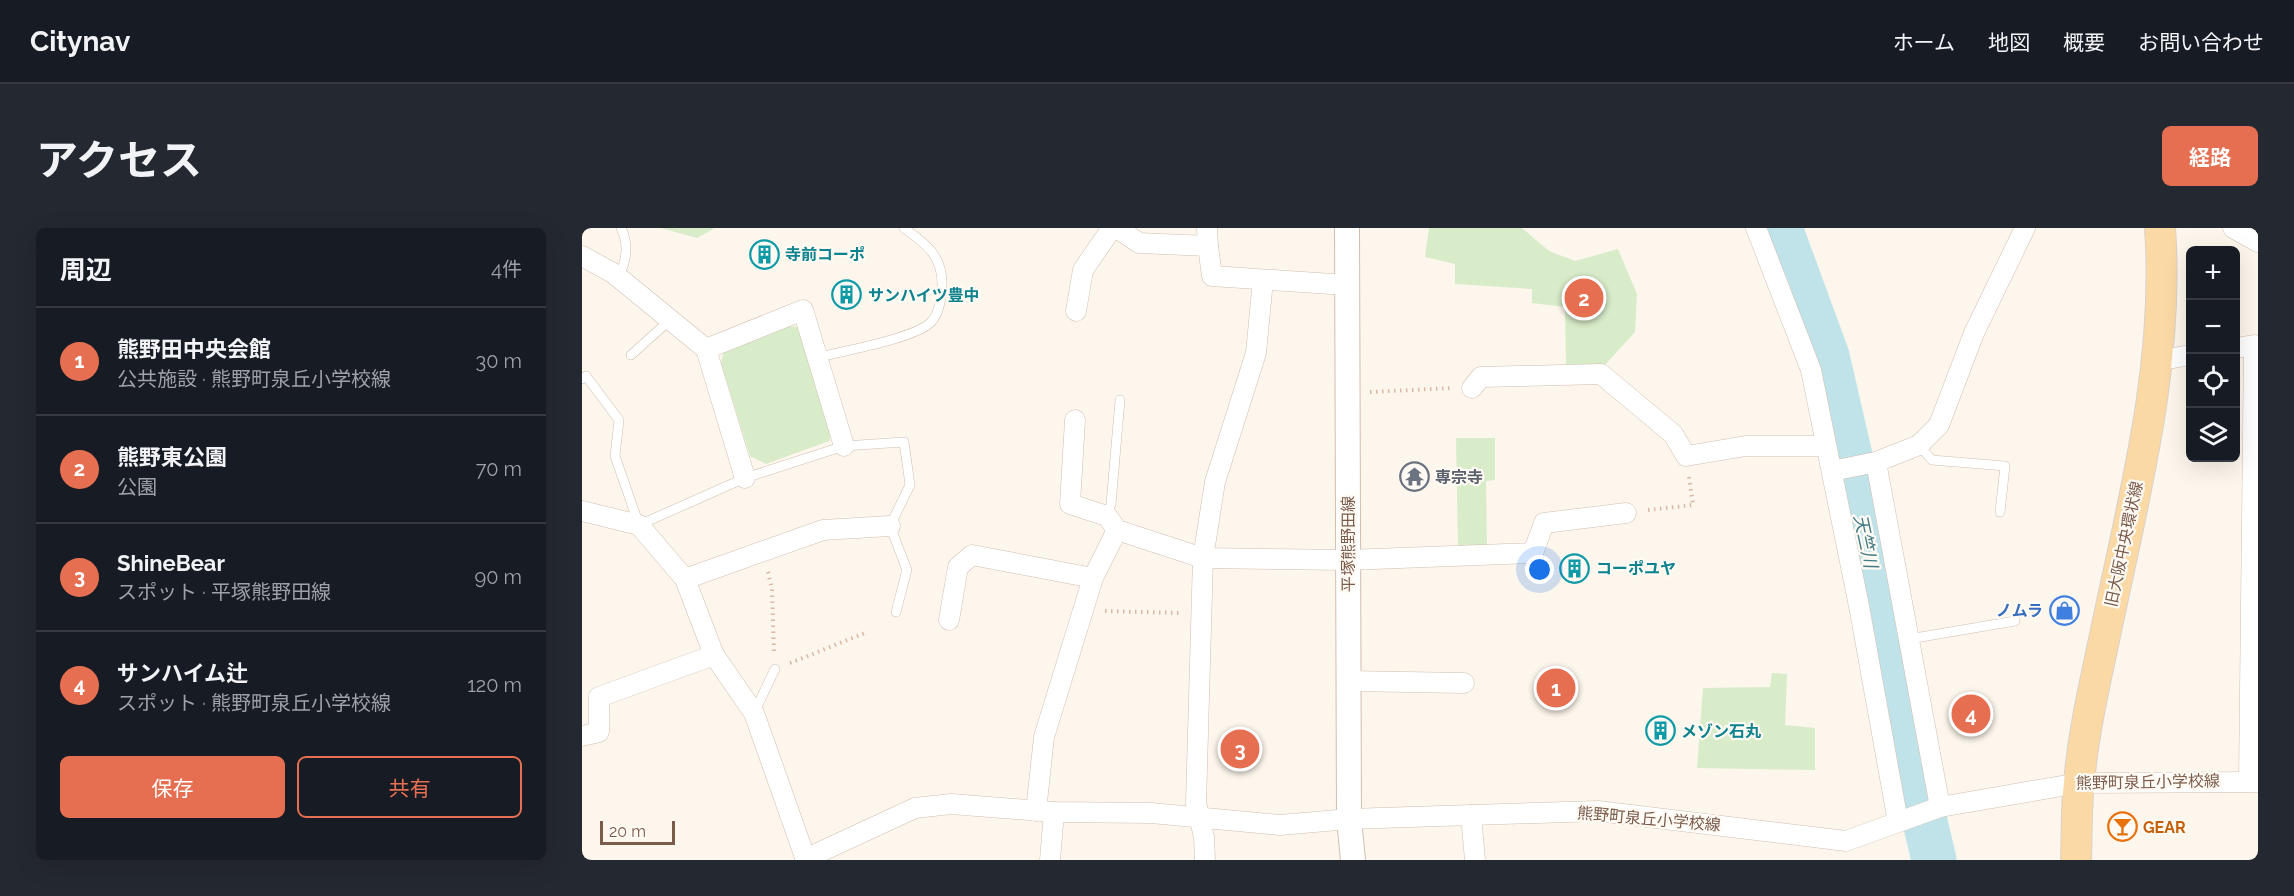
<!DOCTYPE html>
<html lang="ja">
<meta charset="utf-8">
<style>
body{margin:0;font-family:Raleway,"Noto Sans JP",sans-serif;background:#242831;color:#f1f3f6}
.controls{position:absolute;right:18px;top:18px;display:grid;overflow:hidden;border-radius:9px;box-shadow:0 6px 24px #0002}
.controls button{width:54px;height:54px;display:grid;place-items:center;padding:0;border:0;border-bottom:2px solid #363941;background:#171b24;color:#f1f3f6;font:30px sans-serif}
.scale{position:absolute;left:18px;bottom:15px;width:75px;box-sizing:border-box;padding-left:6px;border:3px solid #7a5c4d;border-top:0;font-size:16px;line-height:21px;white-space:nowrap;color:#7a5c4d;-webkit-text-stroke:4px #fffaf3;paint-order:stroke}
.you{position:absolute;left:958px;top:342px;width:21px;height:21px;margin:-15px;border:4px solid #fff;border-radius:50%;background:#1a73e8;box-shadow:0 0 0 9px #1a73e833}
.badge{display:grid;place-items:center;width:39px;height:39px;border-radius:50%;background:#e76f51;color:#fff;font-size:20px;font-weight:700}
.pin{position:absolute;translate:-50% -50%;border:3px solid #fff;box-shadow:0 2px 6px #0006}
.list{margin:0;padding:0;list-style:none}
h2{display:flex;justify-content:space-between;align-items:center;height:78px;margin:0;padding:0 24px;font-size:26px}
h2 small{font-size:20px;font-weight:400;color:#9ea1a6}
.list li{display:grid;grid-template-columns:39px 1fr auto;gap:18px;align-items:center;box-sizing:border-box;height:108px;padding:0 24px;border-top:2px solid #363941}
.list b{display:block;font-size:22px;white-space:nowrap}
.list p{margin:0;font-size:20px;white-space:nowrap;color:#9ea1a6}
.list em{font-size:20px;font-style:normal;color:#9ea1a6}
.actions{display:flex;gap:12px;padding:18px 24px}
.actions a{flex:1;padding:14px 0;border:2px solid #e76f51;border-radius:9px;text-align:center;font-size:21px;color:#e76f51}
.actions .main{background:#e76f51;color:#fff}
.icon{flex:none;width:33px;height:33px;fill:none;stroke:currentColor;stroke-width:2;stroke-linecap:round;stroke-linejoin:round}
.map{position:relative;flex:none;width:1676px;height:632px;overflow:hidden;border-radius:9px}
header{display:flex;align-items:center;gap:36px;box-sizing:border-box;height:84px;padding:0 30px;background:#171b24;border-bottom:2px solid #363941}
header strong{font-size:28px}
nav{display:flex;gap:33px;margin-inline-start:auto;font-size:21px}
.intro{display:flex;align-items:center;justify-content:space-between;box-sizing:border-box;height:144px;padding:0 36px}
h1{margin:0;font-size:42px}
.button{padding:15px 27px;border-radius:9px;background:#e76f51;color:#fff;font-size:21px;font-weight:700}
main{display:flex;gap:36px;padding:0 36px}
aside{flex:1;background:#171b24;border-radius:9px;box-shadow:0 6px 24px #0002}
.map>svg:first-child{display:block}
.green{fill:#d8ecc9}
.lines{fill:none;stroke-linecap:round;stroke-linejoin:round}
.river{stroke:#bfe3e8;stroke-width:45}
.service-casing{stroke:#d1beb0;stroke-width:10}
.minor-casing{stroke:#d1beb0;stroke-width:21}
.tertiary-casing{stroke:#d1beb0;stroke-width:26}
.primary-casing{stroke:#dad1cd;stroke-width:32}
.path{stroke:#d9b8a5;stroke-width:4;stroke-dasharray:1.5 4.5;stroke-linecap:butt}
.service{stroke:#fff;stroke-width:9}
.minor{stroke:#fff;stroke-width:20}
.tertiary{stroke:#fff;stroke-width:24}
.primary{stroke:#fbd9a5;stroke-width:30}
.labels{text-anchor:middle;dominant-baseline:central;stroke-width:4.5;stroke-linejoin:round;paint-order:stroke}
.culture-label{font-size:16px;font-weight:bold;fill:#0d838f;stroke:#fffaf3;text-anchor:start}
.worship-label{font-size:16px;font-weight:bold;fill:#5b616d;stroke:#fffaf3;text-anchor:start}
.street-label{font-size:16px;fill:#7a5c4d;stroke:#fffaf3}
.shop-label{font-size:16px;font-weight:bold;fill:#366cbe;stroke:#fffaf3;text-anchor:end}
.food-label{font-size:16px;font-weight:bold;fill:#c56008;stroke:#fffaf3;text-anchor:start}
.water-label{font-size:18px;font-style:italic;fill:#437c86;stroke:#fffaf3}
</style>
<header>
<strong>Citynav</strong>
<nav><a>ホーム</a><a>地図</a><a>概要</a><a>お問い合わせ</a></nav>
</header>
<div class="intro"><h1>アクセス</h1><a class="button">経路</a></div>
<main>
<aside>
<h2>周辺<small>4件</small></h2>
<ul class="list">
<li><span class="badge">1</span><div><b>熊野田中央会館</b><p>公共施設 · 熊野町泉丘小学校線</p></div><em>30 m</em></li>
<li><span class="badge">2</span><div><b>熊野東公園</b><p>公園</p></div><em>70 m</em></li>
<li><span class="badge">3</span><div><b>ShineBear</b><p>スポット · 平塚熊野田線</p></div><em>90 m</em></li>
<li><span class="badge">4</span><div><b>サンハイム辻</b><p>スポット · 熊野町泉丘小学校線</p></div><em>120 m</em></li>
</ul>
<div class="actions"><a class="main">保存</a><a>共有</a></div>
</aside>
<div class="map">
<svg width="1676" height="632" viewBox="0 0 1676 632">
<rect width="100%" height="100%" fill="#fdf6ec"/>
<g class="green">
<path d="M79,0h54l-18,10z"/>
<path d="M847,0h93l27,23 26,10 43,-12 19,45 -2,38 -32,35 -37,-1 -1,-59 -33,-4v-14l-77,-5v-20l-30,-7z"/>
<path d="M204,98l14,1 33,104 -4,10 -63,23 -16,-8 -29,-93 4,-16z"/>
<path d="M874,210h39v42l-9,1 1,65h-29z"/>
<path d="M1190,445l15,1 -2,51 30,3v42l-118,-2 6,-80 67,-1z"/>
</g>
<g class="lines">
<path class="river" d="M1198,0l47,128 43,186 42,225 22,93"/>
<defs>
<g id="service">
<path d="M36,49c9,-15 11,-33 3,-49"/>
<path d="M49,127l39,-35"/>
<path d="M237,129c24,-6 99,-19 113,-36 8,-9 9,-24 10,-35 1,-30 -16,-42 -38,-58"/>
<path d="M0,151l4,-3 33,44 -4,36 24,69 106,-47 99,-32 60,-4 6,43 -20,41 17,44 -11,42"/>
<path d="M1337,217l13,15 73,6 -5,46"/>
<path d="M525,288l4,-12 9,-104"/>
<path d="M1327,411l106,-18"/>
<path d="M172,485l21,-44"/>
</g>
<g id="minor">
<path d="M535,0l22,15 69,3 -1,-18"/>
<path d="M1174,0l55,142 48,236 39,216"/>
<path d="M1651,0l25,14"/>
<path d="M626,18l4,30 135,9"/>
<path d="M0,28l31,17 93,76 39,129"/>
<path d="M494,83l7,-41 29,-42"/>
<path d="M1654,120l18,-3 -5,435"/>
<path d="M124,121l97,-39 41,136"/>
<path d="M1575,133l33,-6"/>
<path d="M890,160l9,-11 120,-3 72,60 13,22 60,-10h80"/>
<path d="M493,192l-5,84 37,12 10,14 86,28 144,2 186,-7 11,-30 82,-10"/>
<path d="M1250,243l44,-9"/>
<path d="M0,283l57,14 46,54 29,76 40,58 52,147"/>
<path d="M103,351l138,-49 67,-4"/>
<path d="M367,392l9,-53 14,-12 121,23"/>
<path d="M766,453l116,2"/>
<path d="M0,508l17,-4v-35l115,-42"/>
<path d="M1358,579l-64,-345 43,-17 20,-20 35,-92 51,-105"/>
<path d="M454,583l8,-74 49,-159 24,-48"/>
<path d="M889,587l4,45"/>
<path d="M223,631l110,-51 36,-4 103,8 97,1 129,12 69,-6 249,-8 248,30 94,-34 139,-24 179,-1"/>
<path d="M468,632l4,-48"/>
<path d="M623,632l-1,-23 -8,-34 7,-245 12,-76 41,-129 7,-73"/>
</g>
<path id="tertiary" d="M765,0l2,591 4,41"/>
<path id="primary" d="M1494,632c1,-26 0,-52 3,-77 4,-48 15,-96 25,-143 28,-136 66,-272 56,-412"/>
</defs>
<use href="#service" class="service-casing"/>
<use href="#minor" class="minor-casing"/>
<use href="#tertiary" class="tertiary-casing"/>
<use href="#primary" class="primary-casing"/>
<g class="path">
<path d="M788,164l82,-4"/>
<path d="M1066,282l45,-5 -4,-28"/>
<path d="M186,344l4,17 2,65"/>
<path d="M523,383l76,2"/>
<path d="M208,435l75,-30"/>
</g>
<use href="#service" class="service"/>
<use href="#minor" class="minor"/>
<use href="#tertiary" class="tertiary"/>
<use href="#primary" class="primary"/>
</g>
<defs>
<symbol id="building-ring" viewBox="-11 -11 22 22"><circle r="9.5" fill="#fffaf3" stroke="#0f9aa8" stroke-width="1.5"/><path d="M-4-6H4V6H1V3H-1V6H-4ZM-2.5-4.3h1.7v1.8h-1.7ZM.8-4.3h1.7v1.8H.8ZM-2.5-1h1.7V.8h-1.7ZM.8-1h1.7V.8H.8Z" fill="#0f9aa8"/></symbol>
<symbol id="temple-ring" viewBox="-11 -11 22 22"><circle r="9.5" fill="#fffaf3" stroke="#6b7280" stroke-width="1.5"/><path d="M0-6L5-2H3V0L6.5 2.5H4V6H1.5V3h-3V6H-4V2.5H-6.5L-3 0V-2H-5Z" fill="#6b7280"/></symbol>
<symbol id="shop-ring" viewBox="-11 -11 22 22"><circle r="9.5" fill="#fffaf3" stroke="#3f7fe0" stroke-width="1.5"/><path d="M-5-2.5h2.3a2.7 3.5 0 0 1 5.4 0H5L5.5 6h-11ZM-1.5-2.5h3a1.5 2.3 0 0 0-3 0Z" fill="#3f7fe0"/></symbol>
<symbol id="bar-ring" viewBox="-11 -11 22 22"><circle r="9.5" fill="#fffaf3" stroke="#e8710a" stroke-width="1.5"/><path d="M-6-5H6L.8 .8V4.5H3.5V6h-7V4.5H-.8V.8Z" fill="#e8710a"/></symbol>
</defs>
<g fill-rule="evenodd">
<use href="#building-ring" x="166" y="10" width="33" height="33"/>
<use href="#building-ring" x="248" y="50" width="33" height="33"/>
<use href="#temple-ring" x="816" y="232" width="33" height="33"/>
<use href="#building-ring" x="976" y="324" width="33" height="33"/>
<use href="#shop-ring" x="1466" y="366" width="33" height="33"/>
<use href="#building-ring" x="1062" y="486" width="33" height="33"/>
<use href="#bar-ring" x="1524" y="582" width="33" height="33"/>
</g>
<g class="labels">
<g class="culture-label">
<text x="203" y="26">寺前コーポ</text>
<text x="286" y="67">サンハイツ豊中</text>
<text x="1014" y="340">コーポユヤ</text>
<text x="1099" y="503">メゾン石丸</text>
</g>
<g class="worship-label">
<text x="853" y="249">専宗寺</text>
</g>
<g class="street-label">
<text transform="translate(766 316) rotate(-90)">平塚熊野田線</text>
<text transform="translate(1542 316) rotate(-78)">旧大阪中央環状線</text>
<text transform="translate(1566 554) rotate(-1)">熊野町泉丘小学校線</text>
<text transform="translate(1067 591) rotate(5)">熊野町泉丘小学校線</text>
</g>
<g class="shop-label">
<text x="1461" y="382">ノムラ</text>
</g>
<g class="food-label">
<text x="1561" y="599">GEAR</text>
</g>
<g class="water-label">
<text transform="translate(1284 313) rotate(78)">天竺川</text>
</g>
</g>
</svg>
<div class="controls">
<button>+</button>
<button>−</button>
<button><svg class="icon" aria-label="locate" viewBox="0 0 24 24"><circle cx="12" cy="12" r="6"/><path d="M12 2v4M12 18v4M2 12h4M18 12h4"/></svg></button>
<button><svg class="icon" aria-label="layers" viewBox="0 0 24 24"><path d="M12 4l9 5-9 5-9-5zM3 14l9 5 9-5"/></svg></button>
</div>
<div class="scale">20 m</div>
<div class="you"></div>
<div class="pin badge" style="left:974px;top:460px">1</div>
<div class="pin badge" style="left:1002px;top:70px">2</div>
<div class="pin badge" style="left:658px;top:521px">3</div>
<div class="pin badge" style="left:1389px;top:486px">4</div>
</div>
</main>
